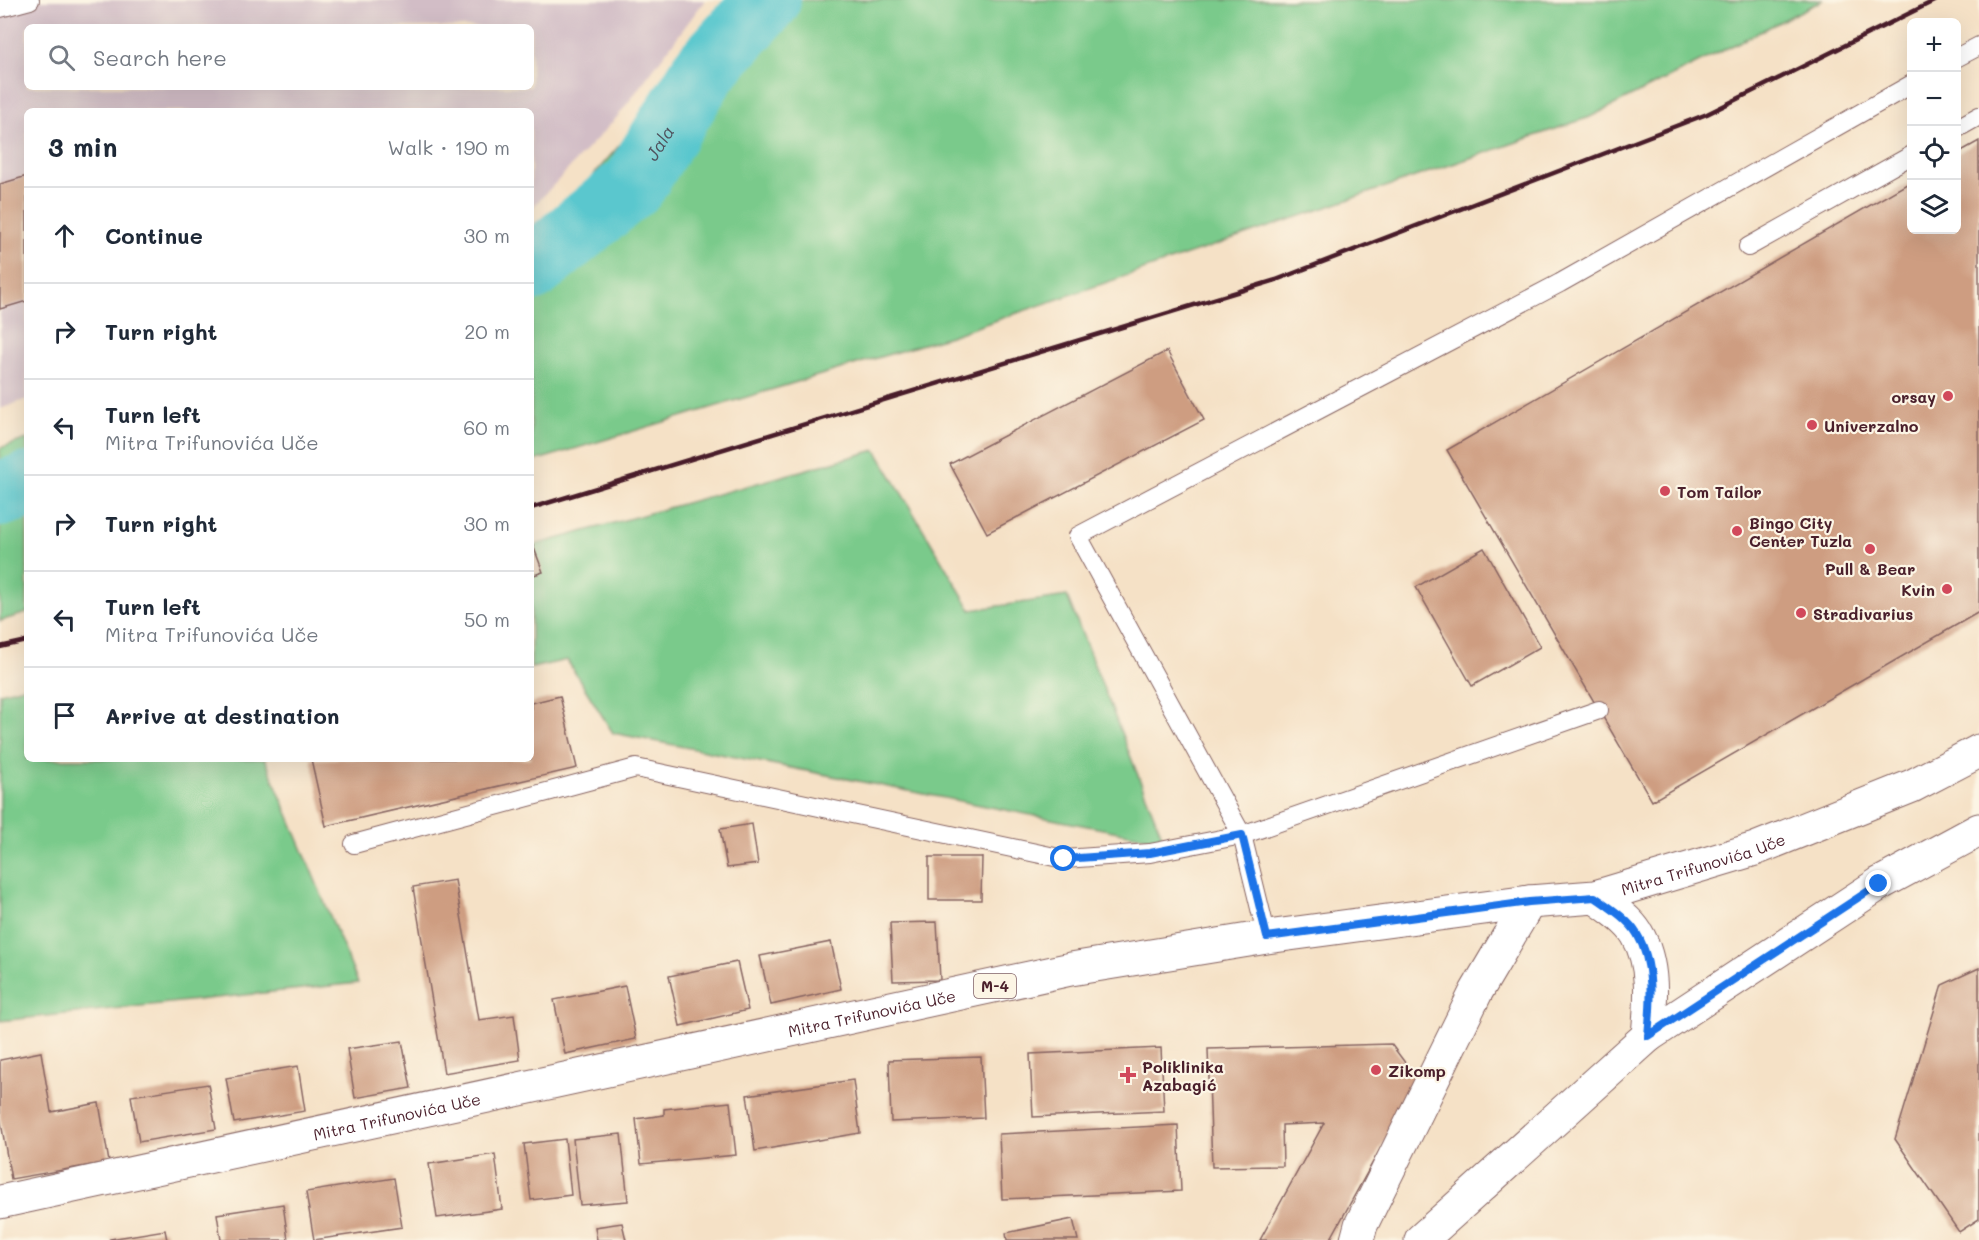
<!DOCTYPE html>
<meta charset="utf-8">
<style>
body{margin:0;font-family:Mali,sans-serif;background:#f2f2f3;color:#1f2937}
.controls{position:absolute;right:18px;top:18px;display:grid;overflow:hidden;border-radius:9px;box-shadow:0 6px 24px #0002}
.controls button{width:54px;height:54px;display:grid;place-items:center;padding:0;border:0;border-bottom:2px solid #e0e1e3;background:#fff;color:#1f2937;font:30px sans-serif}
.stop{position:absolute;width:18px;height:18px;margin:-14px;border:4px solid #1a73e8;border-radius:50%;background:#fff}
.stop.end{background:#1a73e8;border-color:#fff;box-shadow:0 2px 6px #0008}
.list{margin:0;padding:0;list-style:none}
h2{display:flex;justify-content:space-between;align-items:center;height:78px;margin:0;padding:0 24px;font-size:26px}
h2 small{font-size:20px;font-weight:400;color:#747a83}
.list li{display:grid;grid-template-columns:39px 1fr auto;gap:18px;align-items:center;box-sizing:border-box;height:96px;padding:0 24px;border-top:2px solid #e0e1e3}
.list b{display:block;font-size:22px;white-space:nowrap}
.list p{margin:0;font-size:20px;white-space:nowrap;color:#747a83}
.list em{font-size:20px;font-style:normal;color:#747a83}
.icon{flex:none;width:33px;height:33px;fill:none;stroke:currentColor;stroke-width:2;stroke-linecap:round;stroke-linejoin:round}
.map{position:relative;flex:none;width:1979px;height:1240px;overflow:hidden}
.search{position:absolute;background:#fff;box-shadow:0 6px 24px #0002;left:24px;top:24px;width:510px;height:66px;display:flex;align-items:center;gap:15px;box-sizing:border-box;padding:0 21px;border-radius:9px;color:#747a83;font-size:22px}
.panel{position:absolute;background:#fff;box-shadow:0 6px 24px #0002;left:24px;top:108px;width:510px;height:654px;border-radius:9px}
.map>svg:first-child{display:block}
.industrial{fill:#d2bdc6;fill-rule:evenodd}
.green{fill:#7aca8b;stroke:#62745b;stroke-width:1.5}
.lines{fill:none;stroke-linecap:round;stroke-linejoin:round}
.river{stroke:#5ac7ce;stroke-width:66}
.building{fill:#ce9d81}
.lane-casing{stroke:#866361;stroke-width:20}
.primary-casing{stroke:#866361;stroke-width:35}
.lane{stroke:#fff;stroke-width:18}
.primary{stroke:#fff;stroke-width:33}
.rail{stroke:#4a1f2b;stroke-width:4.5}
.route{stroke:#1a73e8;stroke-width:8}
.poi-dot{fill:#d1495b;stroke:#fcf5e5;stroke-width:2}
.labels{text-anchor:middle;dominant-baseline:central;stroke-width:4.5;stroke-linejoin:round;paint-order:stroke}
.shield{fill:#fcf5e5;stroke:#7f5f63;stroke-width:1.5}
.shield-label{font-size:15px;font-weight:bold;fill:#4a1f2b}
.poi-label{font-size:16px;font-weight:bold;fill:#4a1f2b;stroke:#fcf5e5;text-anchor:start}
.street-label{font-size:16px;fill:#4a1f2b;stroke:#fcf5e5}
.water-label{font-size:18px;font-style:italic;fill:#4f515c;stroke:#fcf5e5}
</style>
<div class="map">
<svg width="1979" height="1240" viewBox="0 0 1979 1240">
<rect width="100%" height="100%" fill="#fcf5e5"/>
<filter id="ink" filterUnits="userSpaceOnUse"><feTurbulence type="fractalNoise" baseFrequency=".0167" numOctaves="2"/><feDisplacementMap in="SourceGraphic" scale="12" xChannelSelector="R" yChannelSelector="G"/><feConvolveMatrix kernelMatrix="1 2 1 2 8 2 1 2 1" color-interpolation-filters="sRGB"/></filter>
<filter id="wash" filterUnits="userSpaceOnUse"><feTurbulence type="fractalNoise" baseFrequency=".008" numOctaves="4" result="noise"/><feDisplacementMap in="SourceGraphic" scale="24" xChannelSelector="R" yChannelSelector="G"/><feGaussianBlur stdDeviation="1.35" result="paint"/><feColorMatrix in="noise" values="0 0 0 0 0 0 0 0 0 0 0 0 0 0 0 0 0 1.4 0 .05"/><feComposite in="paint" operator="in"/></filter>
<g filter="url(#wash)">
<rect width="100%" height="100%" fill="#f5e1c6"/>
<path class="industrial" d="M0,0h705l-87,116 -87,93v-98h-504v288l-27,10zM27,27h504v60h-504z"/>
<g class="green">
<path d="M746,0h1077l-233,117 -640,219 -419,126v-215z"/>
<path d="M27,439v174l-27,8v-173z"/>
<path d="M876,450l95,160 96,-14 97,245 -551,-108 -46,-73 -36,8v-122z"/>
<path d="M27,686v73h238l93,224 -358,38v-328z"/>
</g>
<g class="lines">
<g class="river">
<path id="s1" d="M531,269l103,-85 72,-116 62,-68"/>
<path d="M0,494l27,-9"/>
</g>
</g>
<g id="blocks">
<g class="building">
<path d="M1979,141v471l-327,189 -205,-351 465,-269v49h44v-76z"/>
<path d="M27,176v125l-27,8v-125z"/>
<path d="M1167,351l37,69 -217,113 -37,-69z"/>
<path d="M531,540l12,32 -12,4z"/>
<path d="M1484,548l56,99 -68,39 -56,-99z"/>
<path d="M560,696l17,72 -251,58 -15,-67h220v-56z"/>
<path d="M752,824l6,40 -31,4 -7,-39z"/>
<path d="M929,857h53l-1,43h-52z"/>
<path d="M455,880l24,140 35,-5 6,45 -76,13 -31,-186z"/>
<path d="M937,922l3,58 -47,1 -3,-58z"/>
<path d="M831,942l10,47 -70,16 -11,-49z"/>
<path d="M737,962l11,48 -68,16 -11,-50z"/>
<path d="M1979,968v251l-20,13 -64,-93 47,-154z"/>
<path d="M625,986l11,53 -71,15 -11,-54z"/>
<path d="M402,1041l9,47 -56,10 -8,-49z"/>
<path d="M1391,1044l27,36 -88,160h-70l64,-117 -42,2 1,41 -71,1 -4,-118z"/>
<path d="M1161,1048l3,63 -131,6 -3,-63z"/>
<path d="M41,1052l10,60 48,-9 10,59 -98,17 -11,-62v-57z"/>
<path d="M981,1057l3,61 -93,4 -2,-62z"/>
<path d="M298,1066l7,45 -71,12 -8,-45z"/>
<path d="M853,1080l7,53 -105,18 -8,-56z"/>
<path d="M208,1084l8,45 -77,13 -8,-46z"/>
<path d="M730,1102l6,53 -95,9 -5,-45 28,-4v-6z"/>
<path d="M1178,1125l3,66 -179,8 -3,-65z"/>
<path d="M621,1134l7,67 -48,4 -7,-66z"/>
<path d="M565,1139l6,56 -40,5 -7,-56z"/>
<path d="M495,1154l7,55 -65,9 -8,-54z"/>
<path d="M394,1178l8,49 -88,13 -8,-48z"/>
<path d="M283,1204l5,36h-67l-4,-26z"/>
<path d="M1073,1219l5,21h-71l-1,-7z"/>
<path d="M622,1223l4,17h-29l-2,-13z"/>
<path d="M165,1230l2,10h-56l-1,-1z"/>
</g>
</g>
</g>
<g filter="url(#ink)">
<use href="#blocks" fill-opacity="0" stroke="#866361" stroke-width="1.5"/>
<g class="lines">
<defs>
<g id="lane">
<path d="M0,8l30,-8"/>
<path d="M1956,58l23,-12"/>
<path d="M1956,129l23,-13"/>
<path d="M1748,247l164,-92"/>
<path d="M1599,710l-357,125 -164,-299 482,-253 352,-199"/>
<path d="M354,844l282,-76 428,91 86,-6 92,-18 25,102"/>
</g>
<g id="primary">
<path d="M1595,897c14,10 33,22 42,37 18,30 14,69 11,102"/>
<path id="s2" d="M0,1202l1071,-233 196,-32 262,-35 66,-5 160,-48 157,-63 67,-35"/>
<path d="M1357,1240l4,-15 115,-233 53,-90"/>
<path d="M1421,1240l227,-204 231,-152 100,-54"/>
</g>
</defs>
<use href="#lane" class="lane-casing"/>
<use href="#primary" class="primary-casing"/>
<use href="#lane" class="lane"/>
<use href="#primary" class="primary"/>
<g class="rail">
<path d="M531,508l745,-228 431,-166 229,-114"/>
<path d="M0,647l27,-6"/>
</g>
</g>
</g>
<g class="lines" filter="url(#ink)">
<path class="route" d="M1064,859l86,-6 92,-18 25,102 262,-35 66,-5c14,10 33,22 42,37 18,30 14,70 11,102l231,-152"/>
</g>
<g class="poi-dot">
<circle cx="1948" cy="396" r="6"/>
<circle cx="1812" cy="425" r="6"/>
<circle cx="1665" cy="491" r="6"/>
<circle cx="1737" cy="531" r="6"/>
<circle cx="1870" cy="549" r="6"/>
<circle cx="1947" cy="589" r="6"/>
<circle cx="1801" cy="613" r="6"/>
<circle cx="1376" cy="1070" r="6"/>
<path d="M1125 1066h6v6h6v6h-6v6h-6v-6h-6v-6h6z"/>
</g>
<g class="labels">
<rect class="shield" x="974" y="974" width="42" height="24" rx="4.5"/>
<g class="shield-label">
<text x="995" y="986">M-4</text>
</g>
<g class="poi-label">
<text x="1936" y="396" text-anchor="end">orsay</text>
<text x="1824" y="425">Univerzalno</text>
<text x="1677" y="491">Tom Tailor</text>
<text x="1749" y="522">Bingo City<tspan x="1749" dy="18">Center Tuzla</tspan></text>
<text x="1870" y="568" text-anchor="middle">Pull &amp; Bear</text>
<text x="1935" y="589" text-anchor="end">Kvin</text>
<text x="1813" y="613">Stradivarius</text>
<text x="1142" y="1066">Poliklinika<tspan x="1142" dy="18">Azabagić</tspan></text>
<text x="1388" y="1070">Zikomp</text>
</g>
<g class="street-label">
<text stroke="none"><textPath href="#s2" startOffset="1738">Mitra Trifunovića Uče</textPath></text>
<text stroke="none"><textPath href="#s2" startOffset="892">Mitra Trifunovića Uče</textPath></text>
<text stroke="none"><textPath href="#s2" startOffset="406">Mitra Trifunovića Uče</textPath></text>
</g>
<g class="water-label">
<text stroke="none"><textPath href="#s1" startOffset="182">Jala</textPath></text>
</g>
</g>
</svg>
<div class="controls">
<button>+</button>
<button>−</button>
<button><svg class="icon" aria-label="locate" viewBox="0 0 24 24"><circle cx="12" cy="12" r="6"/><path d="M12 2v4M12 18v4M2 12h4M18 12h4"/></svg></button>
<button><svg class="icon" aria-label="layers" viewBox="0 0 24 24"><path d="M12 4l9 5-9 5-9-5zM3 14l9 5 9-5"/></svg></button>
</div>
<div class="stop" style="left:1064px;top:859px"></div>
<div class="stop end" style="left:1879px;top:884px"></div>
<div class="search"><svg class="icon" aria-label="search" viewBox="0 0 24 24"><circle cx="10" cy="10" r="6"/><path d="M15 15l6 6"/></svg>Search here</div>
<section class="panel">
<h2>3 min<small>Walk · 190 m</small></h2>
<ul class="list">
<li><svg class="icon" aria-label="ahead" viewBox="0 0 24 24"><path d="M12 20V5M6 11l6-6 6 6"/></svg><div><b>Continue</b></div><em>30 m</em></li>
<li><svg class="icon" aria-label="right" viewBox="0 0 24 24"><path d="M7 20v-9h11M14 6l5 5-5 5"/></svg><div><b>Turn right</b></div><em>20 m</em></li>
<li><svg class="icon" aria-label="left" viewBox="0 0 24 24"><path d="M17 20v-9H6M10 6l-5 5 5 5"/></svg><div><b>Turn left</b><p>Mitra Trifunovića Uče</p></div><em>60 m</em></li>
<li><svg class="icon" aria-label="right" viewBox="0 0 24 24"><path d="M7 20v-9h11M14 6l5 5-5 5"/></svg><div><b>Turn right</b></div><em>30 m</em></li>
<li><svg class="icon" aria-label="left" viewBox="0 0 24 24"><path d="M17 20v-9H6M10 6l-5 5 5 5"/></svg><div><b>Turn left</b><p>Mitra Trifunovića Uče</p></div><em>50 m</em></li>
<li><svg class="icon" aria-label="arrive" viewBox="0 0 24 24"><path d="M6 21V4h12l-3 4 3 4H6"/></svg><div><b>Arrive at destination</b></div></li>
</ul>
</section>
</div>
